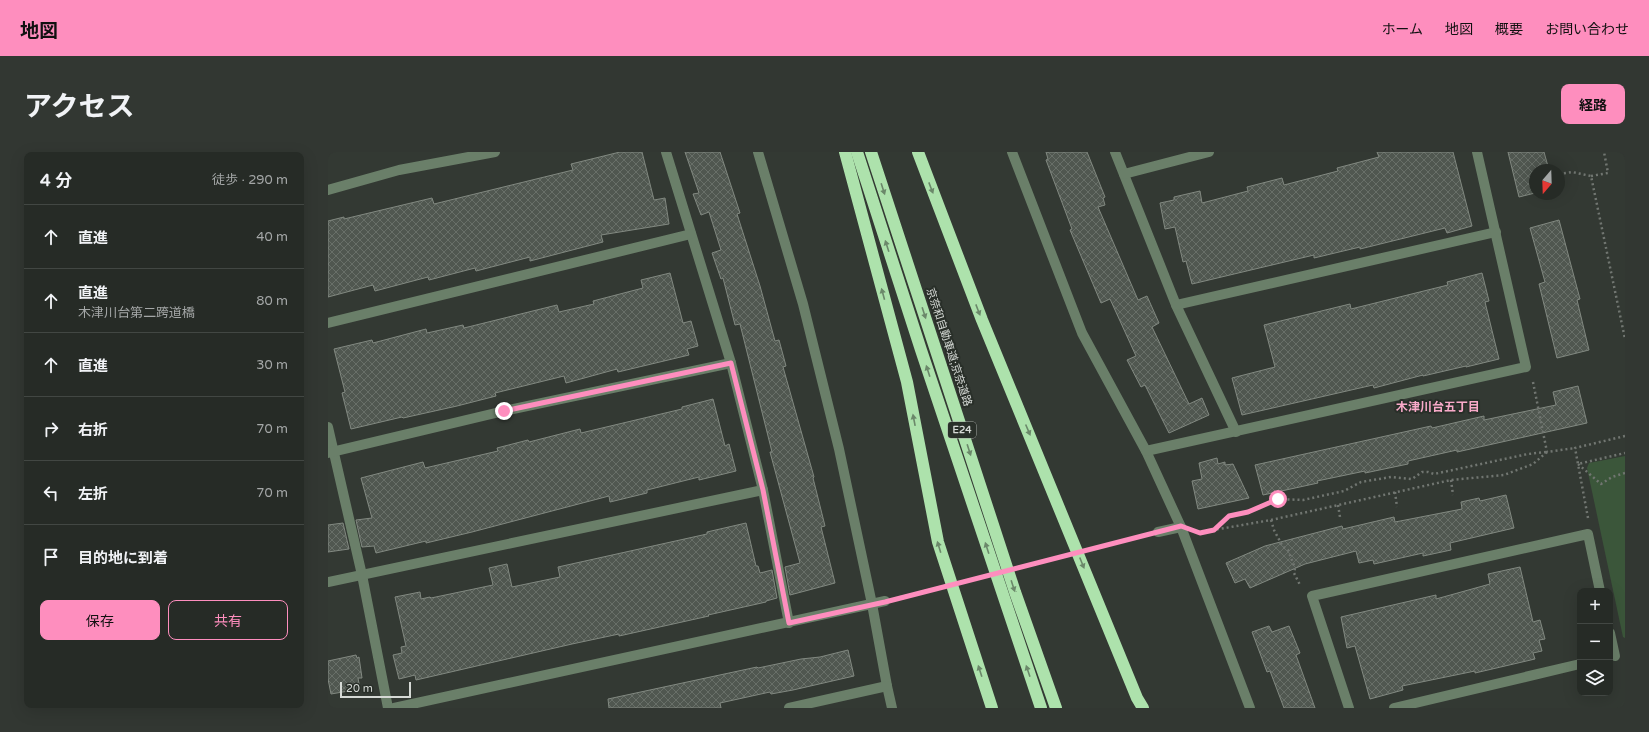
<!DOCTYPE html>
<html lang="ja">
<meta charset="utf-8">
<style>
body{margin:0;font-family:"Varela Round","Noto Sans JP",sans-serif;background:#323732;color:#f1f3f6}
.controls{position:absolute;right:12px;bottom:12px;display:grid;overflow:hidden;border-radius:8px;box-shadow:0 4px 16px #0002}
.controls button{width:36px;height:36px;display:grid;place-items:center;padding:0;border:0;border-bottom:1px solid #424743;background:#262b26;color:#f1f3f6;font:20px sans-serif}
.compass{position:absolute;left:1201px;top:12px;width:36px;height:36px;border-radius:50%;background:#262b26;box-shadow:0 4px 16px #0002;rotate:199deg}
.scale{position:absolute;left:12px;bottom:10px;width:71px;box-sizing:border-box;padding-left:4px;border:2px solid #d5d9d5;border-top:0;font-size:11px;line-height:14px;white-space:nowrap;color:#d5d9d5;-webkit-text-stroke:3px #292f29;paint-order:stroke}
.stop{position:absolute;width:12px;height:12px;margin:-9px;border:3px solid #fe8ebe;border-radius:50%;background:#fff}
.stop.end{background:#fe8ebe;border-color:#fff;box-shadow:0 1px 4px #0008}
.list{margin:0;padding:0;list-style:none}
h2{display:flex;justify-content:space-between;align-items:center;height:52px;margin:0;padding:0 16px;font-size:17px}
h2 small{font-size:13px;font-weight:400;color:#a4a7a7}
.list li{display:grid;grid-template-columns:26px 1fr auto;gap:12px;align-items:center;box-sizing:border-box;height:64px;padding:0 16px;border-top:1px solid #424743}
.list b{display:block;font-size:15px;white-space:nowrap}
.list p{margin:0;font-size:13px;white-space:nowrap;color:#a4a7a7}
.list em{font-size:13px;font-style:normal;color:#a4a7a7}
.actions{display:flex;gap:8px;padding:12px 16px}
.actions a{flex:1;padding:9px 0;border:1px solid #fe8ebe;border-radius:8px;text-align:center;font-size:14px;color:#fe8ebe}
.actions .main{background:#fe8ebe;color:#111}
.icon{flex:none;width:22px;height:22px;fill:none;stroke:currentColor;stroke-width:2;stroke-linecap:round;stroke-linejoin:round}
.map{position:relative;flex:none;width:1297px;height:556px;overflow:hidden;border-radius:8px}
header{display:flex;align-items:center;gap:24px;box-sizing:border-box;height:56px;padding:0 20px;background:#fe8ebe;color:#111}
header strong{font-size:19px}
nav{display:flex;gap:22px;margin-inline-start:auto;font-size:14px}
.intro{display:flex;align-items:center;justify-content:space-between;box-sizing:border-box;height:96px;padding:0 24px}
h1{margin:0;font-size:28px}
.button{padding:10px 18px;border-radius:8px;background:#fe8ebe;color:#111;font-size:14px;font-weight:700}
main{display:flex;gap:24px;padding:0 24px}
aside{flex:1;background:#262b26;border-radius:8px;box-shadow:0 4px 16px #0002}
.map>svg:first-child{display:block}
.green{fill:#3b563a}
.building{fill:url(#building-cross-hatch);stroke:#828981}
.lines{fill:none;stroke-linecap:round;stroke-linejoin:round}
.path{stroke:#717671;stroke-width:2.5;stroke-dasharray:2 3;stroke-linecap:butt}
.minor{stroke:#6a7f69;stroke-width:10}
.highway{stroke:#ade2ac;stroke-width:12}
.path-bridge{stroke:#717671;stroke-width:2.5;stroke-dasharray:2 3;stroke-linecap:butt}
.oneway{fill:#6b886a}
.route{stroke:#fe8ebe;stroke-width:5}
.labels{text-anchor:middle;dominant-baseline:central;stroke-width:4;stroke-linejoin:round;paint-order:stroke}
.shield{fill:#292f29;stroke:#a1a6a1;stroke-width:1}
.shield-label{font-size:10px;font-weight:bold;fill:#d5d9d5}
.street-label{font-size:11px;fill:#d5d9d5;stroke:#292f29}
.neighbourhood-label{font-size:12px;font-weight:bold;fill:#f9aac9;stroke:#292f29}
</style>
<header>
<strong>地図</strong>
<nav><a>ホーム</a><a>地図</a><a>概要</a><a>お問い合わせ</a></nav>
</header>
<div class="intro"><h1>アクセス</h1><a class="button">経路</a></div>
<main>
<aside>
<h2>4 分<small>徒歩 · 290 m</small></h2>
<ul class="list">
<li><svg class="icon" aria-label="ahead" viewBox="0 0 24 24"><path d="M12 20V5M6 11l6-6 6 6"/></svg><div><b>直進</b></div><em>40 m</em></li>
<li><svg class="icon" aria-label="ahead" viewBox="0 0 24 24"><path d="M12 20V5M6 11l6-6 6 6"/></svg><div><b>直進</b><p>木津川台第二跨道橋</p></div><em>80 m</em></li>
<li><svg class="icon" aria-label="ahead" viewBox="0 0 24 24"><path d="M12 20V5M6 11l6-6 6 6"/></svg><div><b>直進</b></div><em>30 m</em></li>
<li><svg class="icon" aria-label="right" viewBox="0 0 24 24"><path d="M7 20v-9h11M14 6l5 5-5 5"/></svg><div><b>右折</b></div><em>70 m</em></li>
<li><svg class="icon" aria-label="left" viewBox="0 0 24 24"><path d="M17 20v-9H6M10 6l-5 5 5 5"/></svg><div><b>左折</b></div><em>70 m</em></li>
<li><svg class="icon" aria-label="arrive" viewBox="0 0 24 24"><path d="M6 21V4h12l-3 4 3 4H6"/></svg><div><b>目的地に到着</b></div></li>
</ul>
<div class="actions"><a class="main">保存</a><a>共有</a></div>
</aside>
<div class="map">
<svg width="1297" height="556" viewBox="0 0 1297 556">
<defs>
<pattern id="building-cross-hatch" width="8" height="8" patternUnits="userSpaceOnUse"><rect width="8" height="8" fill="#505750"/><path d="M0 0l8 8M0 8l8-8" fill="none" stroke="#686f68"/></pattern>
</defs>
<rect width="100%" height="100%" fill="#333933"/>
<path class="green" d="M1297,304v182l-2,-1 -36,-169 2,-5z"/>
<g class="building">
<path d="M292,0h22l12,48 11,-2 4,26 -68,11 2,7 -73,19v-4l-54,14 -1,-3 -46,12 -1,-3 -53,14 -2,-6 -45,12v-76l16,-4v2l88,-21 2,6 139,-34 -2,-6z"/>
<path d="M357,0h35l20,61 -3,1 23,72 15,55 4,-1 7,26 -3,1 31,110 -1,1 12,48 -4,1 14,56 -45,12 -5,-28 15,-4 -30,-111h2l-32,-128 -5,1 -12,-47 -2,1 -9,-26 9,-3 -12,-38 -8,3 -8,-21 6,-1z"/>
<path d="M718,0h41l18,45 -2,1 2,7 -7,2 40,93 9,-4 12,27 -7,4 37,77 13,-6 7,17 -40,18 -24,-48 -4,2 -14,-27 9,-4 -26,-57 -9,4 -31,-73 2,-1 -26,-69 2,-1z"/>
<path d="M1049,0h76l19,74 -25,7 -2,-5 -85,21v-2l-46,11v-3l-122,29 -6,-23 -3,1 -8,-35 -10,2 -5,-26 14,-3v-3l26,-6 2,12 46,-12 -1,-4 35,-9 2,7 54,-14 -1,-3 42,-11z"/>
<path d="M1180,0h36l5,18h-14v23l-16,4z"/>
<path d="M1231,68l21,79 -3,1 12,50 -32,8 -18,-74 6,-2 -15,-54z"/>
<path d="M342,121l13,50 8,-2 7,25 -11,3 2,6 -71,17 -1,-3 -51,14 -2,-7 -69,17 1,3 -39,10 -54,12 -1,-1 -51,12 -9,-36 3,-1 -11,-43 38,-9 1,3 53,-14 1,4 36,-8 1,3 93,-23 2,7 35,-8 -1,-3 50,-13 -2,-8z"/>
<path d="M1154,121l7,28 -4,1 14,57 -33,8v-1l-43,10v-1l-49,13 -1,-3 -131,30 -10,-37 43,-11 -11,-42 86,-21 1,5 97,-24 -1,-3z"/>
<path d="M1250,234l9,37 -130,29v-2l-49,11v3l-43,9v-2l-48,10 1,2 -55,12 -8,-30 176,-39 1,2 52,-12v4l72,-15 -3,-13z"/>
<path d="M385,247l12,47 4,-2 7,27 -37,9v-3l-52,13v3l-37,9 -1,-6 -137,36 -46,11v-2l-50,12 -2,-7 -12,1 -6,-27 16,-2 -11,-40 62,-16 2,6 73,-17 -1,-3 31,-8 1,2 51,-13 1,4 101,-24v-2z"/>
<path d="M889,306l1,6 7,-2v3l8,-1 16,34 -51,11 -6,-28 10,-2 -3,-16z"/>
<path d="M1178,343l8,33 -64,15 1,7 -28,6v-3l-49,11 -1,-4 -14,3 -3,-12 -51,13 -55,24 -5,-9 -10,4 -9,-20 39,-17 77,-20 1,3 51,-12 1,5 67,-13 -1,-7 18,-4 1,3z"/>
<path d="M15,371l6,26 -21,3v-27z"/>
<path d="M418,371l10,43h2l2,7 12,-3 5,28 -11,3v1l-58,13 1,1 -90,20v-2l-47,10 -156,36 -1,-5 -16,4 -6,-24 9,-2 -1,-6 5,-1 -11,-49 25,-5 1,7 9,-2 1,1 62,-13 -4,-17 18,-4 5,23 48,-10 -2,-10 149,-33v-2z"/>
<path d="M1192,415l13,55 7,-2 5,19 -6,1 3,11 -9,2 2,6 -60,14v-2l-73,15 1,4 -33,9 -15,-53 -8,2 -6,-31 95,-22v4l54,-15 -2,-10z"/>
<path d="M941,474l3,6 17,-6 11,27 -4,2 19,53h-31l-14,-37 -3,1 -15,-40z"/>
<path d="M520,498l6,26 -61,14 -22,4 -1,-2 -50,11 1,5h-112l-1,-9 149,-32 1,1 43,-9 19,-2z"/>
<path d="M28,503l1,3 2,-1 3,21h-4l2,11 -29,5 -3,-15v-18z"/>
</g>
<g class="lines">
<g class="path">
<path d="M1231,22l13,-2 19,4 34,163"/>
<path d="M1263,24l17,-3 -4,-21"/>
<path d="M1205,230l14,70 28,-4"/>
<path d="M1297,284l-50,12 3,16 47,-11"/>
<path d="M1123,328l2,15"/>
<path d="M1067,340l2,15"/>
<path d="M1010,353l2,12"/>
<path d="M1260,366l-10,-54 23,20 11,-7 13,-4"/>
<path d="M943,368l3,10 9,17 5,3 7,18 -1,5 6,12"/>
<path d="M888,377l13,-13 19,-4 30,-13 25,1 41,-9 17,-9 30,-5 21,2 10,-7h6l6,2 94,-20 18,-2"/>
<path d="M874,380l69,-12 180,-40 53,-5 29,-11 14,-12"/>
</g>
<g class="minor">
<path d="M338,0l65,211 32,127 26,133"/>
<path d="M430,0l45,152 36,145 33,155 15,82 5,22"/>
<path d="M684,0l70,181 64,118 35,76 69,181"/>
<path d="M787,0l61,153 60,127"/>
<path d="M796,22l85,-22"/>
<path d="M0,38l71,-20 96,-18"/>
<path d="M848,153l320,-73"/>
<path d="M0,171l363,-89"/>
<path d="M0,275l34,148 26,133"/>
<path d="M818,299l380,-84 -49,-215"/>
<path d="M0,301l176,-42 227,-48"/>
<path d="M830,380l23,-5"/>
<path d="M0,430l435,-92"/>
<path d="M1282,481l5,23"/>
<path d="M66,556l491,-107"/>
<path d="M461,556l98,-22"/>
<path d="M1021,556l-37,-112 276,-62 12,57"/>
<path d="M1066,556l186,-44"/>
</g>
<g class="highway">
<path d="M517,0l62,230 31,160 54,166"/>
<path d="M529,0l64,198 120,358"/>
<path d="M543,0l144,440 41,116"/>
<path d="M590,0l64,168 155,378 6,10"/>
</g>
<path class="path-bridge" d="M557,449l273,-69"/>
</g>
<defs><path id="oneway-solid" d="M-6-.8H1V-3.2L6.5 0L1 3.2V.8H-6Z"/></defs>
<g class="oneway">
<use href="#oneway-solid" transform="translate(603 36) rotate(69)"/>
<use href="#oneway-solid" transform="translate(555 37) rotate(72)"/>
<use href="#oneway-solid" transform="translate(559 94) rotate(-108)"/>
<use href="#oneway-solid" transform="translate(555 142) rotate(-105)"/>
<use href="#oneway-solid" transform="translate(650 158) rotate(69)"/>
<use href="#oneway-solid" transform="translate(596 161) rotate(72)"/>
<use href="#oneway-solid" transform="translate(600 219) rotate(-108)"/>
<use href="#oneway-solid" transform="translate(586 268) rotate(-101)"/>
<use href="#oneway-solid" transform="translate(700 278) rotate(67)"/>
<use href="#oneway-solid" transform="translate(641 298) rotate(72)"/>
<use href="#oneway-solid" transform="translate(611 395) rotate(-107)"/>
<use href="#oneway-solid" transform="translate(659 396) rotate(-108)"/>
<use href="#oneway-solid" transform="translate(754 411) rotate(68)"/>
<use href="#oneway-solid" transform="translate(685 434) rotate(72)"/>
<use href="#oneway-solid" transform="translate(652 519) rotate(-108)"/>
<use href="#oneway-solid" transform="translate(700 519) rotate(-109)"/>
</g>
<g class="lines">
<path class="route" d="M176,259l227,-48 32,127 26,133 96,-21 296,-76 19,7 14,-3 15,-14 19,-4 30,-13"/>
</g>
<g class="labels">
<rect class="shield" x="620" y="270" width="28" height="16" rx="3"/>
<g class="shield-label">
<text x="634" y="278">E24</text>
</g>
<g class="street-label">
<text transform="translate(621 195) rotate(72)">京奈和自動車道;京奈道路</text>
</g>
<g class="neighbourhood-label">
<text x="1110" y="255">木津川台五丁目</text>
</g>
</g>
</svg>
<div class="controls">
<button>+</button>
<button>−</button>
<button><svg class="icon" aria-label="layers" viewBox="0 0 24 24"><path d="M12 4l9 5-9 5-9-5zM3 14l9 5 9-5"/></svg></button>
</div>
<svg class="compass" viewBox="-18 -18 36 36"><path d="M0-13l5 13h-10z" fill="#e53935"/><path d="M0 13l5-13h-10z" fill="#a4a7a7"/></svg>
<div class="scale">20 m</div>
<div class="stop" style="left:950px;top:347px"></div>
<div class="stop end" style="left:176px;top:259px"></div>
</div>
</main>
